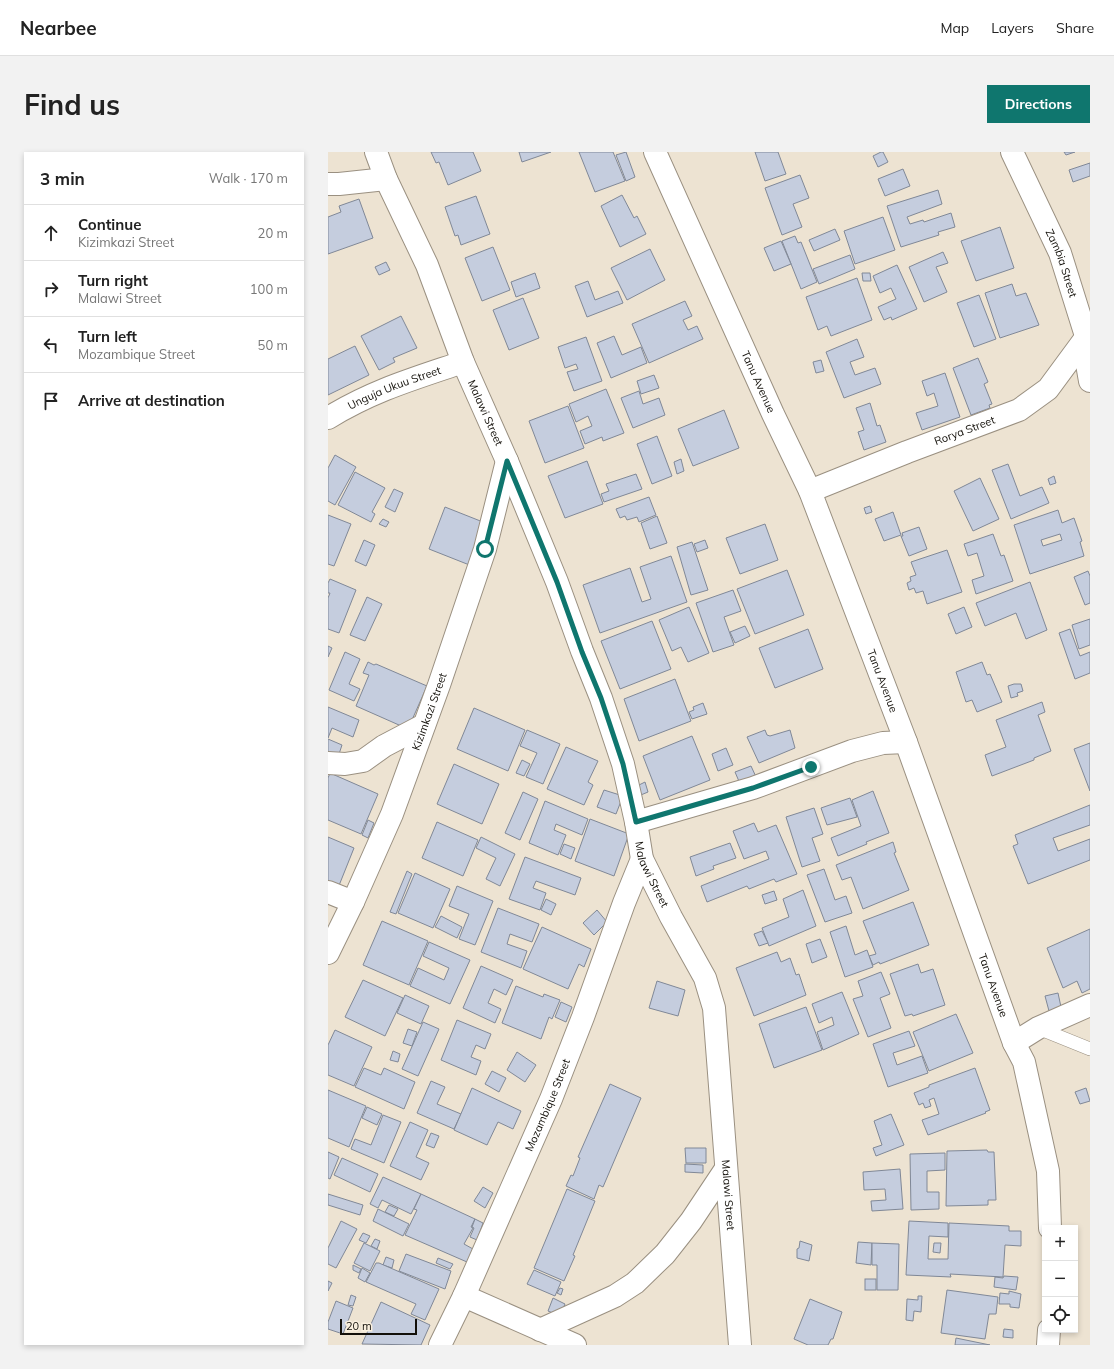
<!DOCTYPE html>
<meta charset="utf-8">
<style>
body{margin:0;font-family:Mulish,sans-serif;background:#f2f2f2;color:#222}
.controls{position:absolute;right:12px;bottom:12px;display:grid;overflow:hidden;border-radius:0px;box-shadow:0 2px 6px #0003}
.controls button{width:36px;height:36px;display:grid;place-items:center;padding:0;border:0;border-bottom:1px solid #e0e0e0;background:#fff;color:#222;font:20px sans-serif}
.scale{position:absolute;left:12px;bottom:10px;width:77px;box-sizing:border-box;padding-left:4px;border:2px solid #13100a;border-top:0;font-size:11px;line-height:14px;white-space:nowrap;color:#13100a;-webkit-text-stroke:3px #faf0df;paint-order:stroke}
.stop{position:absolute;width:12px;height:12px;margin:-9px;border:3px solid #0f766e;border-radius:50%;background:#fff}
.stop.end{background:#0f766e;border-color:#fff;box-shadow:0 1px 4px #0008}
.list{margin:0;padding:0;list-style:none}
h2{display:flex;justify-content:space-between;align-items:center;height:52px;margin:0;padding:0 16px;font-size:17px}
h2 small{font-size:13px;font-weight:400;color:#767676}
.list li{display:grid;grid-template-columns:26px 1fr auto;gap:12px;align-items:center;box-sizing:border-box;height:56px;padding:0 16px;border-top:1px solid #e0e0e0}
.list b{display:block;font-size:15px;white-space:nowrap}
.list p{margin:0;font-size:13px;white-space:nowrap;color:#767676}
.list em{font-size:13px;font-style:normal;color:#767676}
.icon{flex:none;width:22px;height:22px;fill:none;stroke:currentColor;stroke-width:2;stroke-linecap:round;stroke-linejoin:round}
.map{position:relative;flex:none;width:762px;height:1193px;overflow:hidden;border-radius:0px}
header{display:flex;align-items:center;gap:24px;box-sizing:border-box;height:56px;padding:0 20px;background:#fff;border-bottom:1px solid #e0e0e0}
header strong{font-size:19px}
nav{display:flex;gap:22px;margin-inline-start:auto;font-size:14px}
.intro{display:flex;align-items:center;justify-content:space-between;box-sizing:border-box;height:96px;padding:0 24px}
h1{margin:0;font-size:28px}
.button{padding:10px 18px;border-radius:0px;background:#0f766e;color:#fff;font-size:14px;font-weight:700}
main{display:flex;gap:24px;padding:0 24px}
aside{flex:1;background:#fff;border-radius:0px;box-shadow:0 2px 6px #0003}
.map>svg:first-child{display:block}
.building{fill:#c5cdde;stroke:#808897;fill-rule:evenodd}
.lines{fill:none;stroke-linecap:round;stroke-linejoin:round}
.lane-casing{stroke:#9a9081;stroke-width:14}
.street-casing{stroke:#9a9081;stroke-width:24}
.secondary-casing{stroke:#9a9081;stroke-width:24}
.lane{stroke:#fff;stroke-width:13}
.street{stroke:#fff;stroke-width:22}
.secondary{stroke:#fff;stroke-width:22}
.route{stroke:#0f766e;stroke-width:5}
.labels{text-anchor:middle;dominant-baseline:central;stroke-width:4;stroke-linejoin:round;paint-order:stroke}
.street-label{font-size:11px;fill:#13100a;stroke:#faf0df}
</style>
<header>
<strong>Nearbee</strong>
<nav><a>Map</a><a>Layers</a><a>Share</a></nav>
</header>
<div class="intro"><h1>Find us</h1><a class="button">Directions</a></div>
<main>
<aside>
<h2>3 min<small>Walk · 170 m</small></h2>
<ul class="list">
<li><svg class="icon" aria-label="ahead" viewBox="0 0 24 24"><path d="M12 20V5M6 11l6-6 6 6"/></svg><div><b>Continue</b><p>Kizimkazi Street</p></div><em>20 m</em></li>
<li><svg class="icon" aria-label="right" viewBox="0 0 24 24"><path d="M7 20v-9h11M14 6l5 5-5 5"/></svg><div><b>Turn right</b><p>Malawi Street</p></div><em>100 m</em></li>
<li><svg class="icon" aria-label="left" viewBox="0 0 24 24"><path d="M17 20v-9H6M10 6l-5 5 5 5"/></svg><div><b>Turn left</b><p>Mozambique Street</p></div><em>50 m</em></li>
<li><svg class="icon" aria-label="arrive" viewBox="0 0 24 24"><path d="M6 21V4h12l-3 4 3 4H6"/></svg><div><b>Arrive at destination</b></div></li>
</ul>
</aside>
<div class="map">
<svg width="762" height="1193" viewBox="0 0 762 1193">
<rect width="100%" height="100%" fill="#ede3d2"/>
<g class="building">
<path d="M103,0h42l8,19 -33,14 -9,-23 -3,1z"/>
<path d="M191,0h32l-29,10z"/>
<path d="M251,0h34l12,29 -30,11z"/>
<path d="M298,0l9,25 -9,4 -10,-26z"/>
<path d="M427,0h23l8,22 -21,7z"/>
<path d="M553,0h2l5,10 -10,5 -5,-11z"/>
<path d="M736,0h11l-9,3z"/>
<path d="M762,11v13l-17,6 -4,-12z"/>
<path d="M575,17l7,17 -25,10 -7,-17z"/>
<path d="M472,23l9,23 -16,6 9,23 -20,8 -17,-47z"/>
<path d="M610,38l4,14 -35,13 3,7 13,-4 1,2 27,-9 4,14 -17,5 1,3 -38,12 -14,-41z"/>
<path d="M294,43l12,23 3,-2 9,18 -26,13 -19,-41z"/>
<path d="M148,44l14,38 -29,11 -3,-10 -3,1 -10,-29z"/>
<path d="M31,47l14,39 -45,16v-37l13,-5 -2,-6z"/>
<path d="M555,65l12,33 -40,14 -11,-33z"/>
<path d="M672,75l14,41 -38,13 -15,-40z"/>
<path d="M507,77l5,11 -26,11 -5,-11z"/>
<path d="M467,84l3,7 3,-1 16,40 -16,7 -19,-48z"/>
<path d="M453,89l10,23 -17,7 -10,-23z"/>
<path d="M165,95l17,43 -28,11 -17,-43z"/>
<path d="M322,97l15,31 -38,20 -16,-32z"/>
<path d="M615,100l5,11 -12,4 11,25 -23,10 -15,-35z"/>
<path d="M522,103l5,14 -36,15 -6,-15z"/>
<path d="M58,110l4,8 -11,5 -4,-8z"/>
<path d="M569,113l20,44 -25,11 -1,-3 -7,3 -6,-13 18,-8 -5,-11 -11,5 -7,-17z"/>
<path d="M207,121l5,15 -24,9 -5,-15z"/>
<path d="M534,121h8l1,8h-8z"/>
<path d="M529,126l15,42 -41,16 -4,-10 -9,4 -12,-33z"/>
<path d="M260,129l7,19 23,-9 5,12 -36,14 -12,-31z"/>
<path d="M684,132l4,12 10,-3 13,32 -39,13 -15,-45z"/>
<path d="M651,143l17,44 -22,8 -17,-44z"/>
<path d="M195,146l16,40 -30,12 -16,-40z"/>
<path d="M357,149l7,15 -9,4 5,10 9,-4 6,13 -54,24 -17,-39z"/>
<path d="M73,164l16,32 -24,10 2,4 -16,8 -18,-34z"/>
<path d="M286,184l8,19 19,-8 6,16 -36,15 -14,-35z"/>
<path d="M258,185l16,44 -28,10 -7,-19 11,-3 -2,-5 -11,4 -7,-21z"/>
<path d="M529,187l7,18 -14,5 5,13 20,-7 6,16 -37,14 -18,-46z"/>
<path d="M27,194l14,29 -41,20v-36z"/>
<path d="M650,206l10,24 -4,2 8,20 -3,1 1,3 -19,7 -18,-47z"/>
<path d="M493,208l3,11 -8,2 -3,-11z"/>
<path d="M617,221l15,44 -38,13 -6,-17 22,-7 -4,-13 -7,3 -5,-15z"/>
<path d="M326,223l5,13 -18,6 -4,-13z"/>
<path d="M278,237l18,44 -21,8 -1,-4 -17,7 -5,-13 12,-5 -4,-10 -12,6 -7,-18z"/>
<path d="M311,239l4,13 16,-6 6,17 -32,13 -12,-30z"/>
<path d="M542,251l7,23 3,-1 6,17 -22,8 -6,-18 6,-2 -8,-22z"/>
<path d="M240,254l16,42 -39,15 -16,-42z"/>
<path d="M396,258l15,38 -46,18 -15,-37z"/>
<path d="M329,284l15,40 -20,8 -15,-40z"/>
<path d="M7,303l21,12 -21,38 -7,-4v-33z"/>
<path d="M353,307l3,12 -7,3 -3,-12z"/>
<path d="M259,309l16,43 -38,14 -17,-42z"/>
<path d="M680,312l12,32 22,-9 7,16 -38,16 -19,-49z"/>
<path d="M27,320l30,16 -13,24 3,2 -4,8 -33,-17z"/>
<path d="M308,322l6,15 -38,13 -3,-8 8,-3 -3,-7z"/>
<path d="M726,324l2,7 -6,2 -2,-6z"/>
<path d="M652,326l19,41 -26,12 -19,-40z"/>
<path d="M66,337l9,4 -8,19 -10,-5z"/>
<path d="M321,345l7,18 -17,7 -2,-5 -10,3 -2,-4 -5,2 -4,-9z"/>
<path d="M542,354l2,6 -6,2 -2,-6z"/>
<path d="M117,355l43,17 -16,42 -43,-17z"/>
<path d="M730,358l4,13 12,-5 8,23 -2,1 4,14 -54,18 -16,-49zM732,382l2,6 -19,6 -2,-6z"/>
<path d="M565,360l8,23 -17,6 -9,-22z"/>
<path d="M0,363l23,9 -17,42 -6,-2z"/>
<path d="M329,364l10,27 -17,6 -9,-26z"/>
<path d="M55,367l6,3 -3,5 -7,-3z"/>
<path d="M437,372l13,36 -38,14 -14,-36z"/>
<path d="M591,375l8,22 -18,7 -8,-20h2l-1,-3z"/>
<path d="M665,382l8,22 3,-1 9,26 -37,13 -4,-14 12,-4 -7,-23 -9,3 -4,-12z"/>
<path d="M36,388l11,5 -9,21 -11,-5z"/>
<path d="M377,388l3,8 -11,4 -3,-8z"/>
<path d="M364,390l16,48 -17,5 -14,-48z"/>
<path d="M619,398l15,42 -35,12 -4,-13 -7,2 -2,-5 -5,2 -2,-7 4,-2 -1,-4 6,-2 -5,-13z"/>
<path d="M343,404l16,46 -87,31 -17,-48 47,-17 12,34 9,-3 -11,-32z"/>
<path d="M459,418l17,45 -49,19 -18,-45z"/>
<path d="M760,419l2,5v27l-5,2 -11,-28z"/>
<path d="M2,427l26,11 -17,43 -11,-4v-31l2,-5h-2v-10z"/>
<path d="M702,430l17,48 -21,9 -10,-26 -31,13 -9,-23z"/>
<path d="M405,438l8,21 -17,6 10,28 -21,7 -17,-49z"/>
<path d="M39,445l15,7 -17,37 -15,-6z"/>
<path d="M361,455l20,46 -21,9 -7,-15 -9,4 -13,-31z"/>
<path d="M636,455l8,20 -16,7 -8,-20z"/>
<path d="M762,467v26l-11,4 -7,-24z"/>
<path d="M324,469l19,48 -51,20 -19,-48z"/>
<path d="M417,474l5,10 -15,7 -5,-11z"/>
<path d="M480,477l15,40 -48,19 -16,-40z"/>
<path d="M742,477l10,27 10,-4v21l-15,6 -16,-46z"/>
<path d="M0,494l4,2 -4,9z"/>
<path d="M17,500l15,7 -11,25 11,5 -6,12 -25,-11z"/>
<path d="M40,510l6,3 2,-1 51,22 -19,43 -52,-23 13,-31 -6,-2z"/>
<path d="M654,510l5,13 3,-1 12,28 -25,10 -5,-12 -6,2 -10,-30z"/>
<path d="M347,527l16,42 -52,20 -15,-42z"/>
<path d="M686,532h7l2,7 -6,2 1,3 -7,2 -3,-12z"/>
<path d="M714,550l3,10 -7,3 13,36 -17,7v2l-42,16 -7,-21 21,-8 -10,-27z"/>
<path d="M375,551l4,11 -15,5 -3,-7 5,-2 -1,-3z"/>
<path d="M0,555l31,13 -6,17 -21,-9 -4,10z"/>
<path d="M146,556l51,22 -17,41 -51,-22z"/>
<path d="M199,578l33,14 -17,40 -17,-7 11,-24 -17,-7z"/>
<path d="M437,578l2,5 3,1 20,-6 5,18 -36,15 -12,-26z"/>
<path d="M364,584l18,44 -50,20 -17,-44z"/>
<path d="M0,587l14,6 -4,12 -10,-4z"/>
<path d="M762,591v48l-16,-42z"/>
<path d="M238,595l32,14 -10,21 5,3 -9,20 -37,-16z"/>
<path d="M398,596l7,17 -15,6 -6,-17z"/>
<path d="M194,608l8,4 -6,12 -8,-3z"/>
<path d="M126,612l45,20 -17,40 -45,-20z"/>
<path d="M423,614l6,13 -16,7 -6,-14z"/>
<path d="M2,621l48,21 -17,40 -33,-14v-42z"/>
<path d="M317,630l3,10 -12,5 -3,-9z"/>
<path d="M276,638l19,6 -7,18 -19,-7z"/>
<path d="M545,639l16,42 -23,9 1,2 -29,12 -7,-18 30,-12 -9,-26z"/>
<path d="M195,640l15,7 -18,41 -15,-7z"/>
<path d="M522,646l7,19 -30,8 -6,-17z"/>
<path d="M217,649l43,18 -6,16 -26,-11 -2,6 12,5 -8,20 -29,-12z"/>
<path d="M762,653v20l-37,13 5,13 32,-12v21l-62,24 -15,-38 5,-2 -3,-9z"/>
<path d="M486,656l9,26 -11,4 8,23 -18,6 -16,-50z"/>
<path d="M262,667l39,15 -15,42 -39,-15z"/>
<path d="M40,668l6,3 -6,15 -6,-3z"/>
<path d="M109,670l41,18 -15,36 -41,-18z"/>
<path d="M426,671l4,9 18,-7 21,49 -21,8 -2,-3 -25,10 -2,-3 -40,16 -6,-16 68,-27 -3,-8 -22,8 -11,-28z"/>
<path d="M0,685l26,11 -16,40 -10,-4z"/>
<path d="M153,685l34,17 -15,32 -14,-7 10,-21 -20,-10z"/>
<path d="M565,690l3,10 -2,1 15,37 -46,19 -12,-32 -9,3 -6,-15z"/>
<path d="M402,691l6,15 -23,8 1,3 -18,7 -6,-19z"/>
<path d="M236,692l11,4 -4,11 -11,-5z"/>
<path d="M197,705l56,21 -6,17 -39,-14 -3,7 13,5 -6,17 -31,-11z"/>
<path d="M496,717l11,31 11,-4 6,17 -27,9 -18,-47z"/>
<path d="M79,719l5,3 -16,40 -6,-2z"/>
<path d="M87,721l35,16 -17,39 -35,-15z"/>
<path d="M129,734l36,15 -18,44 -16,-6 10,-25 -20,-8z"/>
<path d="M475,738l13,36 -47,20 -7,-18 27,-11 -6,-18z"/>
<path d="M446,739l3,9 -12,4 -3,-9z"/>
<path d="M218,747l10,5 -5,11 -10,-5z"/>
<path d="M585,750l16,43 -49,19 -1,-2 -6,3 -4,-9 7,-2 -13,-33z"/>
<path d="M170,756l41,16 -7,18 -22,-8 -3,10 20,7 -6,17 -40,-16z"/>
<path d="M269,758l10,12 -13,13 -11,-12z"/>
<path d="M113,764l21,11 -5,11 -22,-11z"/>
<path d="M54,769l46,20 -19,44 -46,-20z"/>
<path d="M518,774l9,29 12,-5 6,17 -28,10 -15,-45z"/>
<path d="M214,775l49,22 -7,18 -5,-3 -11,25 -45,-20z"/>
<path d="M762,777v60l-8,4 -5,-12 -14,7 -16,-40z"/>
<path d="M434,779l6,12 -9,3 -5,-12z"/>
<path d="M492,787l7,18 -15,6 -6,-19z"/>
<path d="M101,790l41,18 -20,44 -40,-18 8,-18 26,12 5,-12 -26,-12z"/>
<path d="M449,800l4,10 9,-4 6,17 3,-1 7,21 -52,21 -18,-48z"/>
<path d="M590,812l3,9 12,-4 12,36 -32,11 -1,-2 -7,2 -15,-42z"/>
<path d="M153,814l32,14 -7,15 -12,-6 -6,14 13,6 -6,14 -32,-15z"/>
<path d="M553,820l9,22 -10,4 11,30 -23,9 -15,-38 10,-3 -5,-15z"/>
<path d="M35,828l40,18 -18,38 -40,-19z"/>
<path d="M329,829l28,9 -7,26 -29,-8z"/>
<path d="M188,834l27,11 1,-3 16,6 -8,19 -3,-2 -8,22 -39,-16z"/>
<path d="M514,840l17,42 -36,16 -6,-18 17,-7 -2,-8 -13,6 -7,-19z"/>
<path d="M730,841l3,14 -12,4 -4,-15z"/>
<path d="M77,843l24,11 -8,18 -24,-11z"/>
<path d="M233,850l11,5 -6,15 -11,-5z"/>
<path d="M478,855l16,43 -48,18 -15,-44z"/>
<path d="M628,862l17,39 -44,18 -16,-39z"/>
<path d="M129,868l34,14 -6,15 -9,-4 -5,12 10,4 -5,14 -35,-15z"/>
<path d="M95,870l16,7 -21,47 -16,-7z"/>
<path d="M80,877l9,3 -5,14 -9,-3z"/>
<path d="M7,878l37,17 -18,39 -26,-11v-30z"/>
<path d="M581,879l6,15 -22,7 4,12 25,-9 6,17 -40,14 -15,-43z"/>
<path d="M65,899l7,3 -2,8 -8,-2z"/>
<path d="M189,900l19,13 -11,17 -18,-12z"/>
<path d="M36,916l17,7 3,-7 31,14 -11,27 -49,-22z"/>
<path d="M647,916l15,42 -5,2 1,1 -58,22 -6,-15 17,-6 -5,-16 -5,2 2,6 -6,2 -2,-5 -4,2 -5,-12 15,-6v-2z"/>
<path d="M164,919l14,7 -7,14 -14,-8z"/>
<path d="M103,929l14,6 -8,17 24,10 -7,15 -37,-16z"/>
<path d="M282,932l31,14 -38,89 -4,-2 -5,14 -28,-13 5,-11 2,1 7,-18 -2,-1z"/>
<path d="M144,936l49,23 -8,18 -15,-7 -11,23 -33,-15z"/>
<path d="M758,936l4,13 -10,3 -5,-12z"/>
<path d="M0,938l38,16 -17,41 -21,-9z"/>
<path d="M39,955l15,7 -5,11 -15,-7z"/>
<path d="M563,962l13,31 -28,11 -3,-8 9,-3 -8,-24z"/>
<path d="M55,963l18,7 -17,41 -33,-14 4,-10 16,6z"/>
<path d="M82,970l18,8 -12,27 13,6 -8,17 -31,-14z"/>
<path d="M103,981l8,3 -5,12 -8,-3z"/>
<path d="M357,996h21v15h-20z"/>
<path d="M659,998l1,2h6l2,48h-8v5l-42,1 1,-55z"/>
<path d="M0,1000l11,5 -9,22 -2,-1z"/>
<path d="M617,1001v17l-18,1v21h12v17l-28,1 -1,-56z"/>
<path d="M14,1006l36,16 -8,18 -36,-17z"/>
<path d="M357,1012l18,1v8l-18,-1z"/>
<path d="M572,1017l3,40 -31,2 -1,-10 15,-1 -1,-11 -21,1 -1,-18z"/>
<path d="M55,1025l38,17 -10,20 -29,-14 -4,8 -8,-4z"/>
<path d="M155,1035l10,6 -8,15 -11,-7z"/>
<path d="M239,1037l28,12 -22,54 2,1 -11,25 -30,-13z"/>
<path d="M0,1042l35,11 -3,10 -32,-10z"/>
<path d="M93,1042l54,25 -4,8 2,1 -9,16 9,5 -6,13 -62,-27 12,-25 -3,-1z"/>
<path d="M61,1053l9,4 -4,7 -9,-4z"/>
<path d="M50,1057l31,15 -6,12 -30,-15z"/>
<path d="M147,1067l8,4 -6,17 -7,-3 4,-9 -2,-1z"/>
<path d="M13,1069l16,8 -21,39 -8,-4v-16z"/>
<path d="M581,1069l39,2v14l-19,-1 -1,23h20l1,-36 60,3v5h12v15l-16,-1 -2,32 -53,-3 1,3 -45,-2z"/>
<path d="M35,1081l7,3 -4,7 -7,-3z"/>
<path d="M47,1087l5,2 -3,8 -6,-3z"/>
<path d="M472,1089l12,4 -3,16 -12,-3v-9l2,-1z"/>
<path d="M530,1090l14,1 -1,22 -15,-2z"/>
<path d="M36,1091l16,8 -10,20 -16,-8z"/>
<path d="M544,1091l27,1 -1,46h-21v-25h-5z"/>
<path d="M606,1091h7l-1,10 -7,-1z"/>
<path d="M78,1102l45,17 -6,18 -46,-18z"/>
<path d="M58,1105l8,3 -2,8 -9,-3z"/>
<path d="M110,1106l15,6 -3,5 -14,-6z"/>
<path d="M48,1111h3l60,26 -14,31 -14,-6 5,-10 -50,-22z"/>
<path d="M25,1113l8,4 -2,4 -6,-3z"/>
<path d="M34,1116l8,5 -5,9 -7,-4z"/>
<path d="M206,1118l27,12 -6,14 -28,-12z"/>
<path d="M676,1124l14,1 -2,13 -22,-3 1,-10 8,1z"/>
<rect x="537" y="1127" width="11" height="11"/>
<path d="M0,1129l4,2 -4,8z"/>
<path d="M232,1136l3,1 -2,6 -4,-2z"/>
<path d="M619,1138l51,7 -2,17h-7l-4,25 -44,-6z"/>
<path d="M681,1139l12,3 -2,14 -9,-1v-3h-11l1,-11 9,1z"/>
<path d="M23,1143l5,2 -3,9 -5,-1z"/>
<path d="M590,1144h4l-1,16 -7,-1 -1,10 -7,-1 1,-21 11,1z"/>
<path d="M225,1146l12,6 -5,12 -12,-5z"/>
<path d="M482,1147l32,13 -9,27h-2l-3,6h-20l-14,-6z"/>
<path d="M8,1149l17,7 -10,26 -15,-5v-7z"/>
<path d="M53,1150l49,23 -9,20 -59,-1z"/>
<path d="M676,1177l9,1v8l-10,-1z"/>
<path d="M628,1186l34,7h-35z"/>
</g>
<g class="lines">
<defs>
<path id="lane" d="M710,876l52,21"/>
<g id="street">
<path id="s1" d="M48,0l10,27 41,86 36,97 44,99 50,121 25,69 19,47 22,66 13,58 6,37 29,58 34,61 9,30 26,337"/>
<path id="s2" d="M684,0l48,101 26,83v22l4,23"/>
<path d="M0,32h11l47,-5"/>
<path id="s3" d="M0,266c46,-28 85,-39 135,-56"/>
<path id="s4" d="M482,339l97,-39 112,-42 29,-21 42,-57"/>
<path d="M0,611l17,1 18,-3 21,-15 40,-21"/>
<path d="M308,670l117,-34 99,-37 31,-8 23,-1"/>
<path d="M0,740l25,10"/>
<path id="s5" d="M0,801l25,-51 39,-88 47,-129 46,-136 22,-88"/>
<path d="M686,891l24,-15 52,-23"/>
<path d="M136,1144l111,49"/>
<path d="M212,1178l75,-34 20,-13 30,-29 26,-33 34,-51"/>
<path id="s6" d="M112,1193l24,-49 87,-197 32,-82 41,-114 18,-44"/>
</g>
<g id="secondary">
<path id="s7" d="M327,0l118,262 37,77 96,251 108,301 10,19 24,109 2,57"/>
<path d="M720,1193l1,-15"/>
</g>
</defs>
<use href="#lane" class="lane-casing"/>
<use href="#street" class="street-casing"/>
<use href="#secondary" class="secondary-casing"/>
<use href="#lane" class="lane"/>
<use href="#street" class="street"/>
<use href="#secondary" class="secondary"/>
</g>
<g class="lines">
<path class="route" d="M157,397l22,-88 50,121 25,70 19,46 22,66 13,58 117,-34 58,-21"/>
</g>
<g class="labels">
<g class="street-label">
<text stroke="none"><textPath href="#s2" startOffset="122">Zambia Street</textPath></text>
<text stroke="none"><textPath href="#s7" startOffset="252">Tanu Avenue</textPath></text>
<text stroke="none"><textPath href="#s3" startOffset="73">Unguja Ukuu Street</textPath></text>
<text stroke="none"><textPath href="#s1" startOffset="283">Malawi Street</textPath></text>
<text stroke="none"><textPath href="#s4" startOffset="166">Rorya Street</textPath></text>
<text stroke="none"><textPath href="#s7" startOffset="576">Tanu Avenue</textPath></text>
<text stroke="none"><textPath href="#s5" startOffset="262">Kizimkazi Street</textPath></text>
<text stroke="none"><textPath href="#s1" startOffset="775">Malawi Street</textPath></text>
<text stroke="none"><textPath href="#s7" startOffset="900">Tanu Avenue</textPath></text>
<text stroke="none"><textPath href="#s6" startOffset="263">Mozambique Street</textPath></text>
<text stroke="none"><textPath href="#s1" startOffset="1111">Malawi Street</textPath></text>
</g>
</g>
</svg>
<div class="controls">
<button>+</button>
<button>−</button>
<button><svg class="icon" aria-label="locate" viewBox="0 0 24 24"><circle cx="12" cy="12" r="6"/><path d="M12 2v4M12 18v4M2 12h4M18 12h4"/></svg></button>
</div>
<div class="scale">20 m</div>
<div class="stop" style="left:157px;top:397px"></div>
<div class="stop end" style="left:483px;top:615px"></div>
</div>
</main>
